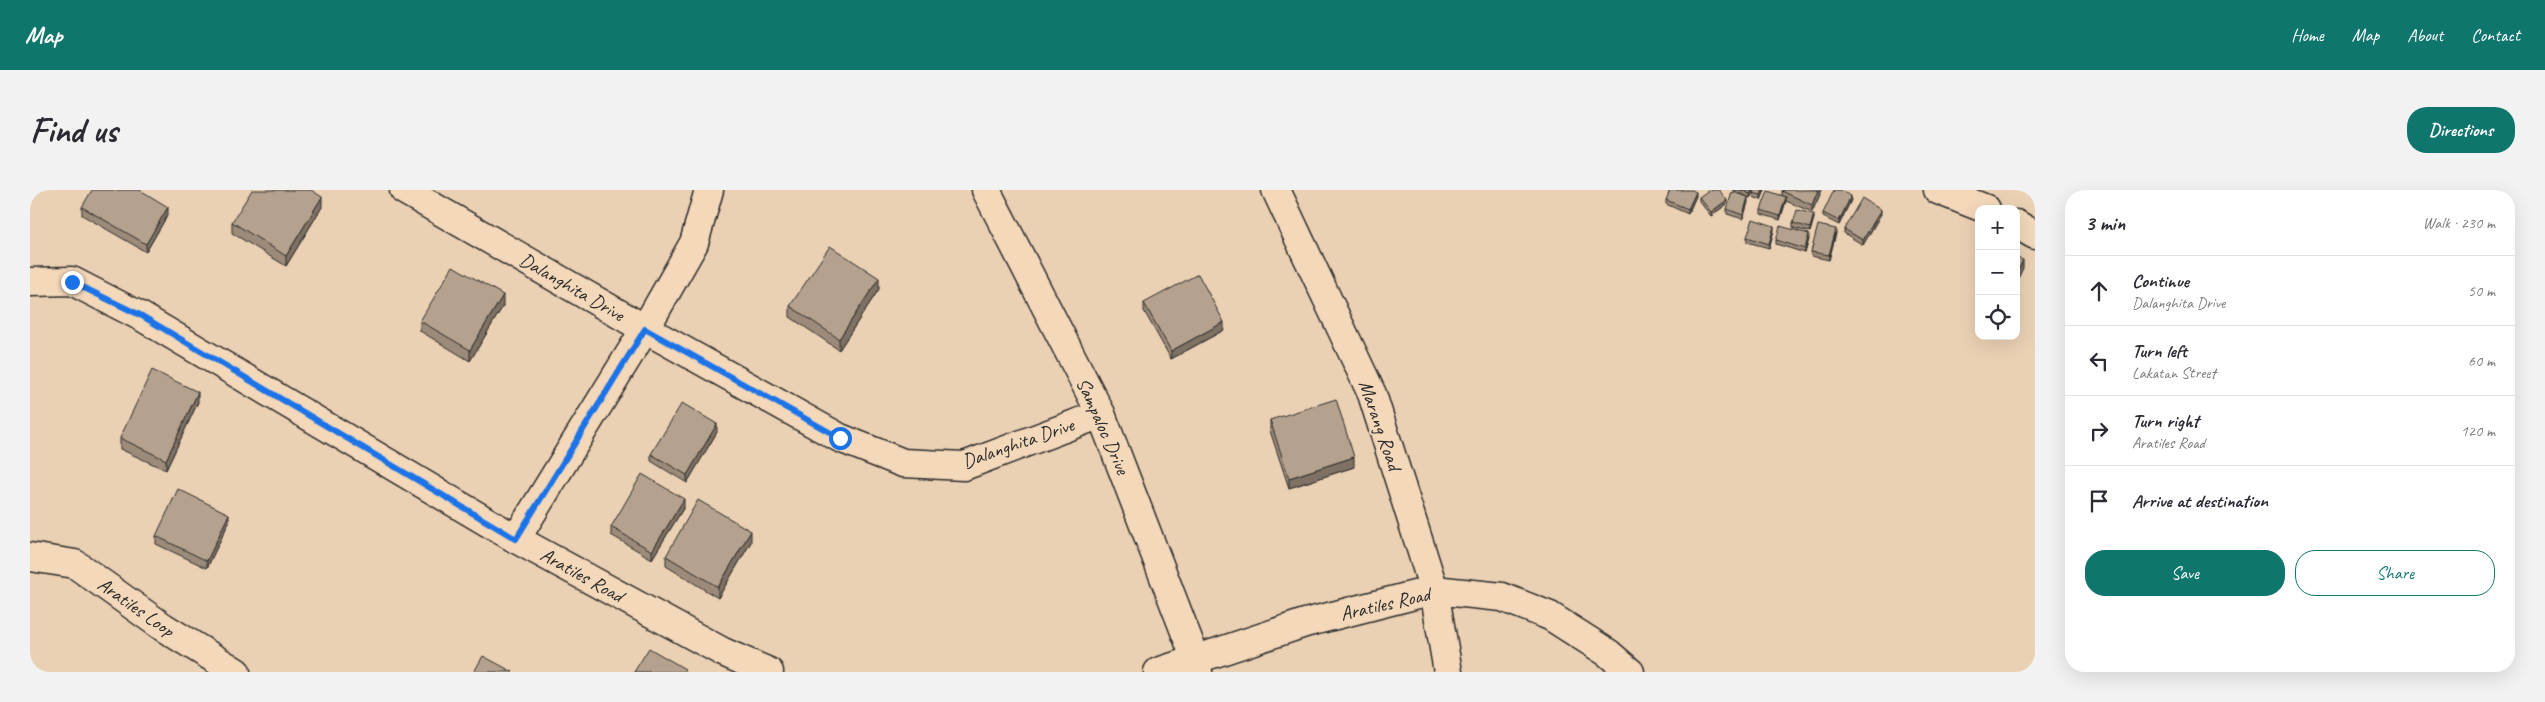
<!DOCTYPE html>
<meta charset="utf-8">
<style>
body{margin:0;font-family:Caveat,sans-serif;background:#f2f2f3;color:#2b2b33}
.controls{position:absolute;right:15px;top:15px;display:grid;overflow:hidden;border-radius:10px;box-shadow:0 5px 20px #0002}
.controls button{width:45px;height:45px;display:grid;place-items:center;padding:0;border:0;border-bottom:1px solid #e1e1e2;background:#fff;color:#2b2b33;font:25px sans-serif}
.stop{position:absolute;width:15px;height:15px;margin:-11px;border:4px solid #1a73e8;border-radius:50%;background:#fff}
.stop.end{background:#1a73e8;border-color:#fff;box-shadow:0 1px 5px #0008}
.list{margin:0;padding:0;list-style:none}
h2{display:flex;justify-content:space-between;align-items:center;height:65px;margin:0;padding:0 20px;font-size:21px}
h2 small{font-size:16px;font-weight:400;color:#7c7c81}
.list li{display:grid;grid-template-columns:32px 1fr auto;gap:15px;align-items:center;box-sizing:border-box;height:70px;padding:0 20px;border-top:1px solid #e1e1e2}
.list b{display:block;font-size:19px;white-space:nowrap}
.list p{margin:0;font-size:16px;white-space:nowrap;color:#7c7c81}
.list em{font-size:16px;font-style:normal;color:#7c7c81}
.actions{display:flex;gap:10px;padding:15px 20px}
.actions a{flex:1;padding:11px 0;border:1px solid #0f766e;border-radius:20px;text-align:center;font-size:18px;color:#0f766e}
.actions .main{background:#0f766e;color:#fff}
.icon{flex:none;width:28px;height:28px;fill:none;stroke:currentColor;stroke-width:2;stroke-linecap:round;stroke-linejoin:round}
.map{position:relative;flex:none;width:2005px;height:482px;overflow:hidden;border-radius:20px}
header{display:flex;align-items:center;gap:30px;box-sizing:border-box;height:70px;padding:0 25px;background:#0f766e;color:#fff}
header strong{font-size:24px}
nav{display:flex;gap:28px;margin-inline-start:auto;font-size:18px}
.intro{display:flex;align-items:center;justify-content:space-between;box-sizing:border-box;height:120px;padding:0 30px}
h1{margin:0;font-size:35px}
.button{padding:12px 22px;border-radius:20px;background:#0f766e;color:#fff;font-size:18px;font-weight:700}
main{display:flex;gap:30px;padding:0 30px}
aside{flex:1;background:#fff;border-radius:20px;box-shadow:0 5px 20px #0002}
.map>svg:first-child{display:block}
.lines{fill:none;stroke-linecap:round;stroke-linejoin:round}
.minor-casing{stroke:#2b2b2b;stroke-width:31}
.tertiary-casing{stroke:#2b2b2b;stroke-width:31}
.secondary-casing{stroke:#2b2b2b;stroke-width:31}
.minor{stroke:#f3d8ba;stroke-width:28}
.tertiary{stroke:#f3d8ba;stroke-width:28}
.secondary{stroke:#f3d8ba;stroke-width:28}
.wall{fill:#9c8b7a;stroke:#2b2b2b}
.shaded-wall{fill:#7f7163;stroke:#2b2b2b}
.building{fill:#b5a28e;stroke:#2b2b2b}
.route{stroke:#1a73e8;stroke-width:6}
.labels{text-anchor:middle;dominant-baseline:central;stroke-width:4;stroke-linejoin:round;paint-order:stroke}
.street-label{font-size:20px;fill:#2b2b2b;stroke:#f3d8ba}
</style>
<header>
<strong>Map</strong>
<nav><a>Home</a><a>Map</a><a>About</a><a>Contact</a></nav>
</header>
<div class="intro"><h1>Find us</h1><a class="button">Directions</a></div>
<main>
<div class="map">
<svg width="2005" height="482" viewBox="0 0 2005 482">
<rect width="100%" height="100%" fill="#ebd1b4"/>
<filter id="ink" filterUnits="userSpaceOnUse"><feTurbulence type="fractalNoise" baseFrequency=".02" numOctaves="2"/><feDisplacementMap in="SourceGraphic" scale="10" xChannelSelector="R" yChannelSelector="G"/><feConvolveMatrix kernelMatrix="1 2 1 2 8 2 1 2 1" color-interpolation-filters="sRGB"/></filter>
<g filter="url(#ink)">
<g class="lines">
<defs>
<g id="minor">
<path d="M374,0l241,139 195,109 63,25 61,3 137,-52"/>
<path d="M1246,0l96,204 62,196 14,82"/>
<path d="M0,92l42,-1 70,36 374,222 207,113 46,20"/>
<path d="M486,349l129,-210 49,-86 15,-53"/>
<path d="M0,367l45,7 88,63 73,45"/>
<path d="M1128,482l147,-49 129,-33 68,7 48,19 58,37 22,19"/>
</g>
<path id="tertiary" d="M956,0l115,224 95,246 2,12"/>
<g id="secondary">
<path d="M1908,0l48,19"/>
<path d="M1986,34l19,11"/>
</g>
</defs>
<use href="#minor" class="minor-casing"/>
<use href="#tertiary" class="tertiary-casing"/>
<use href="#secondary" class="secondary-casing"/>
<use href="#minor" class="minor"/>
<use href="#tertiary" class="tertiary"/>
<use href="#secondary" class="secondary"/>
</g>
<g class="wall">
<path d="M1702,0h22l-4,8z"/>
<path d="M1724,0h11l-4,10 -8,-3z"/>
<path d="M1792,0l-10,22 -26,-11 -6,19 -19,-6v-4l21,-14v-5z"/>
<path d="M1666,6l-8,18 -22,-10v-4z"/>
<path d="M1669,7l28,7 -16,12 -12,-15z"/>
<path d="M1821,10l-12,25 -16,-8v-4z"/>
<path d="M1718,12l-5,17 -16,-5v-5z"/>
<path d="M52,17l86,7 -22,38 -64,-37z"/>
<path d="M292,17l-36,59 -54,-33v-11z"/>
<path d="M1851,24l-18,31 -19,-12v-4z"/>
<path d="M1784,28l-4,14 -17,-4v-5z"/>
<path d="M1744,40l-5,18 -22,-6v-5z"/>
<path d="M1806,43l-7,27 -18,-4v-4z"/>
<path d="M1779,49l-4,14 -29,-9v-4z"/>
<path d="M849,99l-40,61 -49,-33v-11z"/>
<path d="M1114,113l80,27 -53,29 -27,-48z"/>
<path d="M473,116l-33,55 -50,-30v-10z"/>
<path d="M168,212l-32,68 -46,-21v-11z"/>
<path d="M1240,230l84,47 -65,21 -19,-57z"/>
<path d="M687,242l-30,51 -36,-22v-7z"/>
<path d="M654,317l-32,52 -41,-24v-8z"/>
<path d="M199,332l-22,46 -51,-24v-8z"/>
<path d="M721,352l-33,56 -52,-32v-10z"/>
</g>
<g class="shaded-wall">
<path d="M1722,0h2l-4,8v-4z"/>
<path d="M1733,0h2l-4,10v-5z"/>
<path d="M1788,0h4l-10,22v-7z"/>
<path d="M1666,2v4l-8,18v-5z"/>
<path d="M1821,6v4l-12,25v-4z"/>
<path d="M292,7v10l-36,59v-10z"/>
<path d="M1718,7v5l-5,17v-4z"/>
<path d="M1756,7v4l-6,19v-4z"/>
<path d="M1697,10v4l-16,12v-4z"/>
<path d="M138,17v7l-22,38v-8z"/>
<path d="M1851,20v4l-18,31v-5z"/>
<path d="M1784,24v4l-4,14v-4z"/>
<path d="M1744,36v4l-5,18v-4z"/>
<path d="M1806,39v4l-7,27v-5z"/>
<path d="M1779,44v5l-4,14v-4z"/>
<path d="M1993,70v8l-7,15v-8z"/>
<path d="M849,88v11l-40,61v-11z"/>
<path d="M473,105v11l-33,55v-11z"/>
<path d="M1194,132v8l-53,29v-8z"/>
<path d="M168,202v10l-32,68v-10z"/>
<path d="M687,234v8l-30,51v-8z"/>
<path d="M1324,267v10l-65,21v-10z"/>
<path d="M654,309v8l-32,52v-8z"/>
<path d="M199,324v8l-22,46v-7z"/>
<path d="M721,341v11l-33,56v-11z"/>
</g>
<g class="building">
<path d="M62,0h48l28,17 -22,37 -64,-37z"/>
<path d="M222,0h59l11,7 -36,59 -54,-34z"/>
<path d="M1640,0h22l4,2 -8,17 -22,-9z"/>
<path d="M1679,0h10l8,10 -16,12 -12,-15z"/>
<path d="M1711,0h11l-2,4z"/>
<path d="M1724,0h9l-2,5 -8,-2z"/>
<path d="M1753,0h35l-6,15 -30,-14z"/>
<path d="M1804,0h5l12,6 -12,25 -16,-8z"/>
<path d="M1738,1l18,6 -6,19 -19,-6z"/>
<path d="M1702,2l16,5 -5,18 -16,-6z"/>
<path d="M1832,8l19,12 -18,30 -19,-11z"/>
<path d="M1767,20l17,4 -4,14 -17,-5z"/>
<path d="M1723,29l21,7 -5,18 -22,-7z"/>
<path d="M1788,35l18,4 -7,26 -18,-3z"/>
<path d="M1750,36l29,8 -4,15 -29,-9z"/>
<path d="M800,56l49,32 -40,61 -49,-33z"/>
<path d="M1986,67l7,3 -7,15z"/>
<path d="M423,76l50,29 -33,55 -50,-29z"/>
<path d="M1168,84l26,48 -53,29 -27,-48z"/>
<path d="M122,180l46,22 -32,68 -46,-22z"/>
<path d="M1306,209l18,58 -65,21 -19,-58z"/>
<path d="M652,213l35,21 -30,51 -36,-21z"/>
<path d="M612,284l42,25 -32,52 -41,-24z"/>
<path d="M148,299l51,25 -22,47 -51,-25z"/>
<path d="M668,310l53,31 -33,56 -52,-31z"/>
<path d="M619,458l36,21 -2,3h-49z"/>
<path d="M453,466l30,16h-39z"/>
</g>
</g>
<g class="lines" filter="url(#ink)">
<path class="route" d="M42,92l70,34 374,223 129,-210 195,109"/>
</g>
<g class="labels">
<g class="street-label">
<text transform="translate(542 97) rotate(30)">Dalanghita Drive</text>
<text transform="translate(1350 235) rotate(71)">Marang Road</text>
<text transform="translate(1073 236) rotate(66)">Sampaloc Drive</text>
<text transform="translate(988 253) rotate(-19)">Dalanghita Drive</text>
<text transform="translate(552 385) rotate(29)">Aratiles Road</text>
<text transform="translate(1355 414) rotate(-13)">Aratiles Road</text>
<text transform="translate(106 417) rotate(35)">Aratiles Loop</text>
</g>
</g>
</svg>
<div class="controls">
<button>+</button>
<button>−</button>
<button><svg class="icon" aria-label="locate" viewBox="0 0 24 24"><circle cx="12" cy="12" r="6"/><path d="M12 2v4M12 18v4M2 12h4M18 12h4"/></svg></button>
</div>
<div class="stop" style="left:810px;top:248px"></div>
<div class="stop end" style="left:42px;top:92px"></div>
</div>
<aside>
<h2>3 min<small>Walk · 230 m</small></h2>
<ul class="list">
<li><svg class="icon" aria-label="ahead" viewBox="0 0 24 24"><path d="M12 20V5M6 11l6-6 6 6"/></svg><div><b>Continue</b><p>Dalanghita Drive</p></div><em>50 m</em></li>
<li><svg class="icon" aria-label="left" viewBox="0 0 24 24"><path d="M17 20v-9H6M10 6l-5 5 5 5"/></svg><div><b>Turn left</b><p>Lakatan Street</p></div><em>60 m</em></li>
<li><svg class="icon" aria-label="right" viewBox="0 0 24 24"><path d="M7 20v-9h11M14 6l5 5-5 5"/></svg><div><b>Turn right</b><p>Aratiles Road</p></div><em>120 m</em></li>
<li><svg class="icon" aria-label="arrive" viewBox="0 0 24 24"><path d="M6 21V4h12l-3 4 3 4H6"/></svg><div><b>Arrive at destination</b></div></li>
</ul>
<div class="actions"><a class="main">Save</a><a>Share</a></div>
</aside>
</main>
